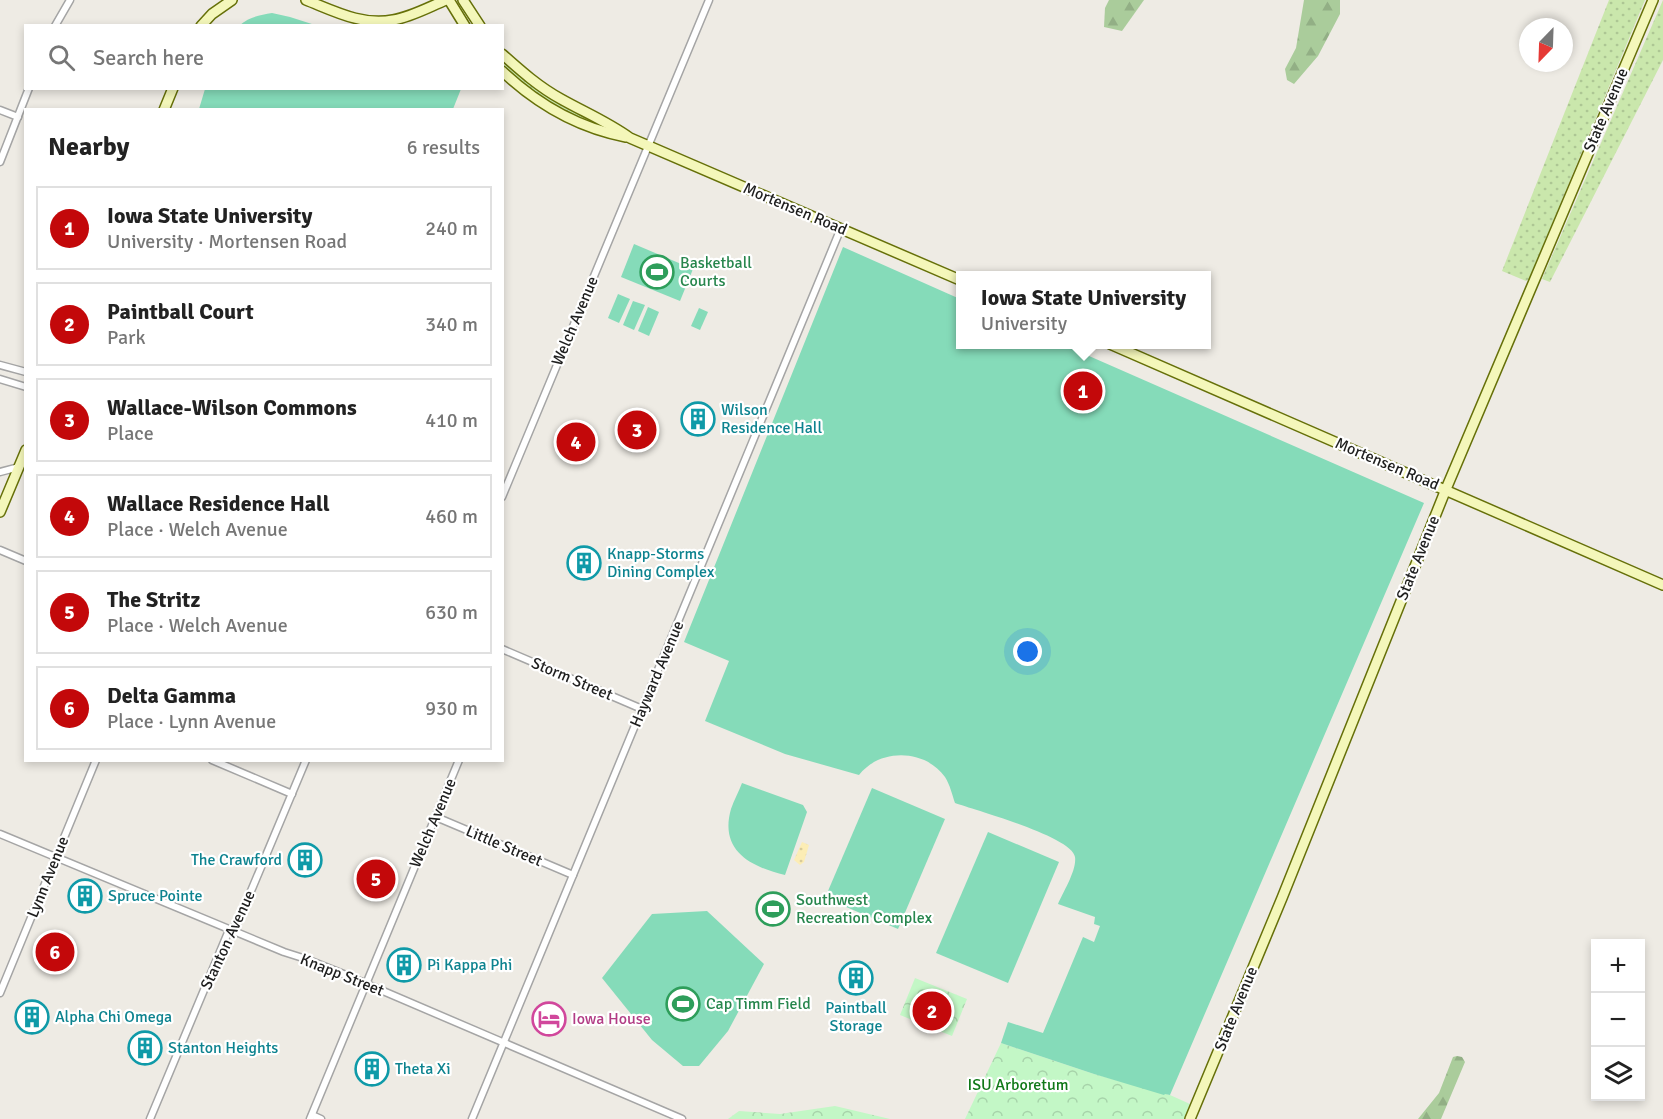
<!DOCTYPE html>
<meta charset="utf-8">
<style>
body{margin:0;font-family:Signika,sans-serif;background:#f2f2f2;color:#222}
.controls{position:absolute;right:18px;bottom:18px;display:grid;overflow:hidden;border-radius:0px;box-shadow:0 3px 9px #0003}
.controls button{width:54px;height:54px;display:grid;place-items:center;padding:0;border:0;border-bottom:2px solid #e0e0e0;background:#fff;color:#222;font:30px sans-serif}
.compass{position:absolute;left:1519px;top:18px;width:54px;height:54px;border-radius:50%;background:#fff;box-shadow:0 3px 9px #0003;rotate:203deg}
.you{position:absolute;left:1028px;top:652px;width:21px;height:21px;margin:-15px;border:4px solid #fff;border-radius:50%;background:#1a73e8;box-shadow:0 0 0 9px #1a73e833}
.badge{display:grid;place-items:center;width:39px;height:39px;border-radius:50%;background:#c3080a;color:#fff;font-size:20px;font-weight:700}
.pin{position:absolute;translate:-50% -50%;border:3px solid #fff;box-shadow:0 2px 6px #0006}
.popup{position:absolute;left:956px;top:271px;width:255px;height:78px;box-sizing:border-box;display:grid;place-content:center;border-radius:0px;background:#fff;filter:drop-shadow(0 2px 4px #0005);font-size:20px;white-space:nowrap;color:#767676}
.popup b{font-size:22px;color:#222}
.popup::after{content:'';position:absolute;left:50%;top:100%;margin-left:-12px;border:12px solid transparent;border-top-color:#fff}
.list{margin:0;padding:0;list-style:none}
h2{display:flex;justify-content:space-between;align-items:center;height:78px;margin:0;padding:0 24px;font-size:26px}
h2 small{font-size:20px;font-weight:400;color:#767676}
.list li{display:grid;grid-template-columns:39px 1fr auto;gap:18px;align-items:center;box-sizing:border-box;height:84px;margin:0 12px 12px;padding:0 12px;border:2px solid #e0e0e0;border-radius:0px}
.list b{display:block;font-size:22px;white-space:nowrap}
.list p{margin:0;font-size:20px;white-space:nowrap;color:#767676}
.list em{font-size:20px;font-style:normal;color:#767676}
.icon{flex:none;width:33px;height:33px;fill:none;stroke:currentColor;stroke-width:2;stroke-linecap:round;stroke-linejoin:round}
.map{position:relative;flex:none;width:1663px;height:1119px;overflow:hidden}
.search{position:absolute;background:#fff;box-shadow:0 3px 9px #0003;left:24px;top:24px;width:480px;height:66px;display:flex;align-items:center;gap:15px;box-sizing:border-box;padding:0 21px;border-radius:0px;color:#767676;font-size:22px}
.panel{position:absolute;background:#fff;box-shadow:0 3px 9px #0003;left:24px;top:108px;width:480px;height:654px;border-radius:0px}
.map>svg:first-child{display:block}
.grass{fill:url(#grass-dots)}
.forest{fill:url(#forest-firs)}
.sand{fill:url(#sand-dots)}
.park{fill:url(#park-crowns)}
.pitch{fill:#85dbb9}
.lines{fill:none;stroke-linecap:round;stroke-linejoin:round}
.street-casing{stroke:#a5a5a5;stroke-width:9}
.secondary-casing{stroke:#667009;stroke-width:12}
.street{stroke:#fff;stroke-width:6}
.secondary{stroke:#f4f7ba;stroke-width:9}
.labels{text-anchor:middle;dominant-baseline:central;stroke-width:4.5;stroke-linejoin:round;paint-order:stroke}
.street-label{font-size:16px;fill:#1e1e1e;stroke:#fff}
.leisure-label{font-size:16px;fill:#27864d;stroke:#fff;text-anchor:start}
.culture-label{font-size:16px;fill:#0d838f;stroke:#fff;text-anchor:start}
.hotel-label{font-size:16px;fill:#b23c85;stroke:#fff;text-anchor:start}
.park-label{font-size:16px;fill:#107817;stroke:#fff}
</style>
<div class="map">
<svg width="1663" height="1119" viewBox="0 0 1663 1119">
<defs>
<pattern id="grass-dots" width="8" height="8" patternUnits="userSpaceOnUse" patternTransform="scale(1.5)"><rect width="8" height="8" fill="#cae7ac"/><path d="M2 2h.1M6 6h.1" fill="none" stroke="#adc694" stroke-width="1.8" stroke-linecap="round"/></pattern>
<pattern id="forest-firs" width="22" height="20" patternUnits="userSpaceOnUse" patternTransform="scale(1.5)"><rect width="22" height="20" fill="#aacc9b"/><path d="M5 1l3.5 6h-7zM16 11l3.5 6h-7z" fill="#92af85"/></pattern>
<pattern id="sand-dots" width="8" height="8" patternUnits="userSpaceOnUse" patternTransform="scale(1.5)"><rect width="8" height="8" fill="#fcedb5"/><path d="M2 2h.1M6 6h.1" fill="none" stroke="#d8cb9b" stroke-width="1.8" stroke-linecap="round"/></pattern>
<pattern id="park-crowns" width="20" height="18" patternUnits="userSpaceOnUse" patternTransform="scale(1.5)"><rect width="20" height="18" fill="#c3f7c6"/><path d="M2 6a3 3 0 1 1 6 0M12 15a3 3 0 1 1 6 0" fill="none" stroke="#a7d3aa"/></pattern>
</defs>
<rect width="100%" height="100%" fill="#eeebe4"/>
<g class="grass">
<path d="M1609,0h36l-116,279 -3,2 -24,-10z"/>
<path d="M1663,0v60l-113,222 -8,-3z"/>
<path d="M506,63c23,23 50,41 80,54l-1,3c-30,-13 -58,-31 -82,-54z"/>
</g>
<g class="forest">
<path d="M1109,0h35l-22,31 -18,-4 1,-19z"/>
<path d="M1304,0h36v14l-22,42 -24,28 -7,-4 -2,-11 11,-21z"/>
<path d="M1457,1056l5,1 3,5 -24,57h-23l21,-26 14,-36z"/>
</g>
<path class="sand" d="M802,842l7,3 -5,17 -4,3 -6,-5z"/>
<g class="park">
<path d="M915,978l52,21 -15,37 -52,-21z"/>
<path d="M1001,1043l93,31 76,21 20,9 -6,15h-219z"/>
<path d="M835,1106l55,13h-162l11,-8 41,3z"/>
</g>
<g class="pitch">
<path d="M272,13l18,4 25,8h-75c9,-8 20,-10 32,-12z"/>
<path d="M205,89v-1l256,1 -8,20h-254z"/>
<path d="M634,244l59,25 -13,32 -59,-24z"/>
<path d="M843,247l117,52v45l104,1 360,158 -254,592 -5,-1 -1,1 -70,-21 -93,-31 7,-21 35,11 40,-96 11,5 6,-16 -6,-2 1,-7 -37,-13c5,-12 19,-34 17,-47 -2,-20 -100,-47 -120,-54 -3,-9 -5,-18 -10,-26 -20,-28 -65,-29 -86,-2l-74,-21 -80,-33 24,-60 -45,-19z"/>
<path d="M618,294l12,5 -11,24 -11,-5z"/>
<path d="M633,301l12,4 -11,25 -11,-5z"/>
<path d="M648,307l11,5 -10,24 -11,-5z"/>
<path d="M699,308l9,4 -8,18 -9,-4z"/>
<path d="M742,783l61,22 4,7 -22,63c-34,-8 -66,-24 -54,-66 3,-9 8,-18 11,-26z"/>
<path d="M872,788l73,31 -47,110 -73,-31z"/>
<path d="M988,832l71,30 -51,121 -72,-30z"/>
<path d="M707,911l57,53 -36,67 -29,35h-16l-31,-26 -50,-62 50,-64z"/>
</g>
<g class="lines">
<defs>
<g id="street">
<path d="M55,26l15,-26"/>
<path d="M0,110l18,7"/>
<path d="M0,162l29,-74"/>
<path d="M0,365l26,7"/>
<path d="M0,379l26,8"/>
<path d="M0,472l19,-5"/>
<path d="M502,497l207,-497"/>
<path d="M0,550l26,11"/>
<path d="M502,649l140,60"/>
<path d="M212,760l80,34"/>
<path d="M436,817l137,58"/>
<path d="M0,834l284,118 22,7 35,14 341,146"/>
<path d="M0,993l96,-233"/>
<path d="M312,1115l9,4"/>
<path d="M150,1119l77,-184 11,-13 68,-162"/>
<path d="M310,1119l149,-359"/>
<path d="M472,1119l369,-891"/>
</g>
<g id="secondary">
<path d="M306,0c28,11 56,26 87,20 18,-3 36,-13 53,-20"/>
<path d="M449,0l16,26"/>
<path d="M463,0l17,26"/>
<path d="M201,26l11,-12 20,-14"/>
<path d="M502,54c19,17 37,33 59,45 23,13 47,23 69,39l330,142"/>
<path d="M502,71c35,33 77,57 124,66"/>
<path d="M164,110l9,-22"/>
<path d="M1110,344l553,241"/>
<path d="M0,512l26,-62"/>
<path d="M1190,1119l92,-221 164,-409 207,-489"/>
</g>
</defs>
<use href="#street" class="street-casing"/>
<use href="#secondary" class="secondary-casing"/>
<use href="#street" class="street"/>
<use href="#secondary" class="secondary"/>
</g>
<defs>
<symbol id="stadium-ring" viewBox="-11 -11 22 22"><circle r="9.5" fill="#fff" stroke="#2e9e5b" stroke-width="1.5"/><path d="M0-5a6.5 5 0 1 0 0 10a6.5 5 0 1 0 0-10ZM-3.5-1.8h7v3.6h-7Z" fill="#2e9e5b"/></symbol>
<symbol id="building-ring" viewBox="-11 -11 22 22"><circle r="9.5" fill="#fff" stroke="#0f9aa8" stroke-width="1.5"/><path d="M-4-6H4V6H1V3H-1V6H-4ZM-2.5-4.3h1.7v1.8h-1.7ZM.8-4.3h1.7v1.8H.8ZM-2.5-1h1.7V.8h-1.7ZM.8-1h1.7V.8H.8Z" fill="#0f9aa8"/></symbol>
<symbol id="hotel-ring" viewBox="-11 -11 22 22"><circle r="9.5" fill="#fff" stroke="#d1479c" stroke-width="1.5"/><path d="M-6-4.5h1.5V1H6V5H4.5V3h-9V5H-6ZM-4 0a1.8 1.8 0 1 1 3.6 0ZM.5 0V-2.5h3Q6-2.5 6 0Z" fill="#d1479c"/></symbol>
</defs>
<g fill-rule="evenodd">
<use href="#stadium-ring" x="638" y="253" width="38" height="38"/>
<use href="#building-ring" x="679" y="400" width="38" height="38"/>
<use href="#building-ring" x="565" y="544" width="38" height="38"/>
<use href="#building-ring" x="286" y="841" width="38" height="38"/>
<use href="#building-ring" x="66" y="877" width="38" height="38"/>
<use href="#stadium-ring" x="754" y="890" width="38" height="38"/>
<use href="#building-ring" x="385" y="946" width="38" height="38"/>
<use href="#building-ring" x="837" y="959" width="38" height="38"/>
<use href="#stadium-ring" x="664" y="985" width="38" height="38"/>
<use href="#building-ring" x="13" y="998" width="38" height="38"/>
<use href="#hotel-ring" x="530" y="1000" width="38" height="38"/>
<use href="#building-ring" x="126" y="1029" width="38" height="38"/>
<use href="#building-ring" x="353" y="1050" width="38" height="38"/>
</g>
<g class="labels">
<g class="street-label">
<text transform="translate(1606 110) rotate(-67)">State Avenue</text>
<text transform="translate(795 209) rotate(23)">Mortensen Road</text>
<text transform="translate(575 321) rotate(-67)">Welch Avenue</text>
<text transform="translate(1387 464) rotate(23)">Mortensen Road</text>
<text transform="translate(1418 558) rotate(-68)">State Avenue</text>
<text transform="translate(657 674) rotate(-67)">Hayward Avenue</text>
<text transform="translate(572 679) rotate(23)">Storm Street</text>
<text transform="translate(433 823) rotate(-67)">Welch Avenue</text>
<text transform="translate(504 846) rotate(23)">Little Street</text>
<text transform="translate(48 877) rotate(-68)">Lynn Avenue</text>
<text transform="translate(228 940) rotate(-65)">Stanton Avenue</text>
<text transform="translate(342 975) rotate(22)">Knapp Street</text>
<text transform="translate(1236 1009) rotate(-68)">State Avenue</text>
</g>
<g class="leisure-label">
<text x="680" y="263">Basketball<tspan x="680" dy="18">Courts</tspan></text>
<text x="796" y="900">Southwest<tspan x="796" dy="18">Recreation Complex</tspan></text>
<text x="706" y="1004">Cap Timm Field</text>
</g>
<g class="culture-label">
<text x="721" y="410">Wilson<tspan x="721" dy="18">Residence Hall</tspan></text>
<text x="607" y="554">Knapp-Storms<tspan x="607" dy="18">Dining Complex</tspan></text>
<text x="282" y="860" text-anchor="end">The Crawford</text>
<text x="108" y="896">Spruce Pointe</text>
<text x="427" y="965">Pi Kappa Phi</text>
<text x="856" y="1008" text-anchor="middle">Paintball<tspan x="856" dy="18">Storage</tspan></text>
<text x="55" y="1017">Alpha Chi Omega</text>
<text x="168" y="1048">Stanton Heights</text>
<text x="395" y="1069">Theta Xi</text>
</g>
<g class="hotel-label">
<text x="572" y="1019">Iowa House</text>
</g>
<g class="park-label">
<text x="1018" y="1085">ISU Arboretum</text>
</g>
</g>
</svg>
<div class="controls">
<button>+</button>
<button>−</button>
<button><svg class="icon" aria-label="layers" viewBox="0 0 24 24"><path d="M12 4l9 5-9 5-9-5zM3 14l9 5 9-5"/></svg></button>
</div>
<svg class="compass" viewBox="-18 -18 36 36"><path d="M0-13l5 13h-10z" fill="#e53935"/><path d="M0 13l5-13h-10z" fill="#767676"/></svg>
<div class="you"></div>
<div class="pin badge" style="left:1083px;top:391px">1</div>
<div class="popup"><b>Iowa State University</b>University</div>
<div class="pin badge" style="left:932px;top:1011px">2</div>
<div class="pin badge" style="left:637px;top:430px">3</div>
<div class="pin badge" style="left:576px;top:442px">4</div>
<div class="pin badge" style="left:376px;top:879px">5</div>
<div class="pin badge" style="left:55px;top:952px">6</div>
<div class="search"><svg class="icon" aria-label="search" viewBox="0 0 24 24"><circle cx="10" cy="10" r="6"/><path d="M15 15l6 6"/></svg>Search here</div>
<section class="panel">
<h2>Nearby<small>6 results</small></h2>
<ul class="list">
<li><span class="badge">1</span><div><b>Iowa State University</b><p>University · Mortensen Road</p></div><em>240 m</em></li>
<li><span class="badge">2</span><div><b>Paintball Court</b><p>Park</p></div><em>340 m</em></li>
<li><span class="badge">3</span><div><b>Wallace-Wilson Commons</b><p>Place</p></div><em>410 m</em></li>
<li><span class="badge">4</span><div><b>Wallace Residence Hall</b><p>Place · Welch Avenue</p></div><em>460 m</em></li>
<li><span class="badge">5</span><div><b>The Stritz</b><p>Place · Welch Avenue</p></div><em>630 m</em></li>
<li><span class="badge">6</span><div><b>Delta Gamma</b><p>Place · Lynn Avenue</p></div><em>930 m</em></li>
</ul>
</section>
</div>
